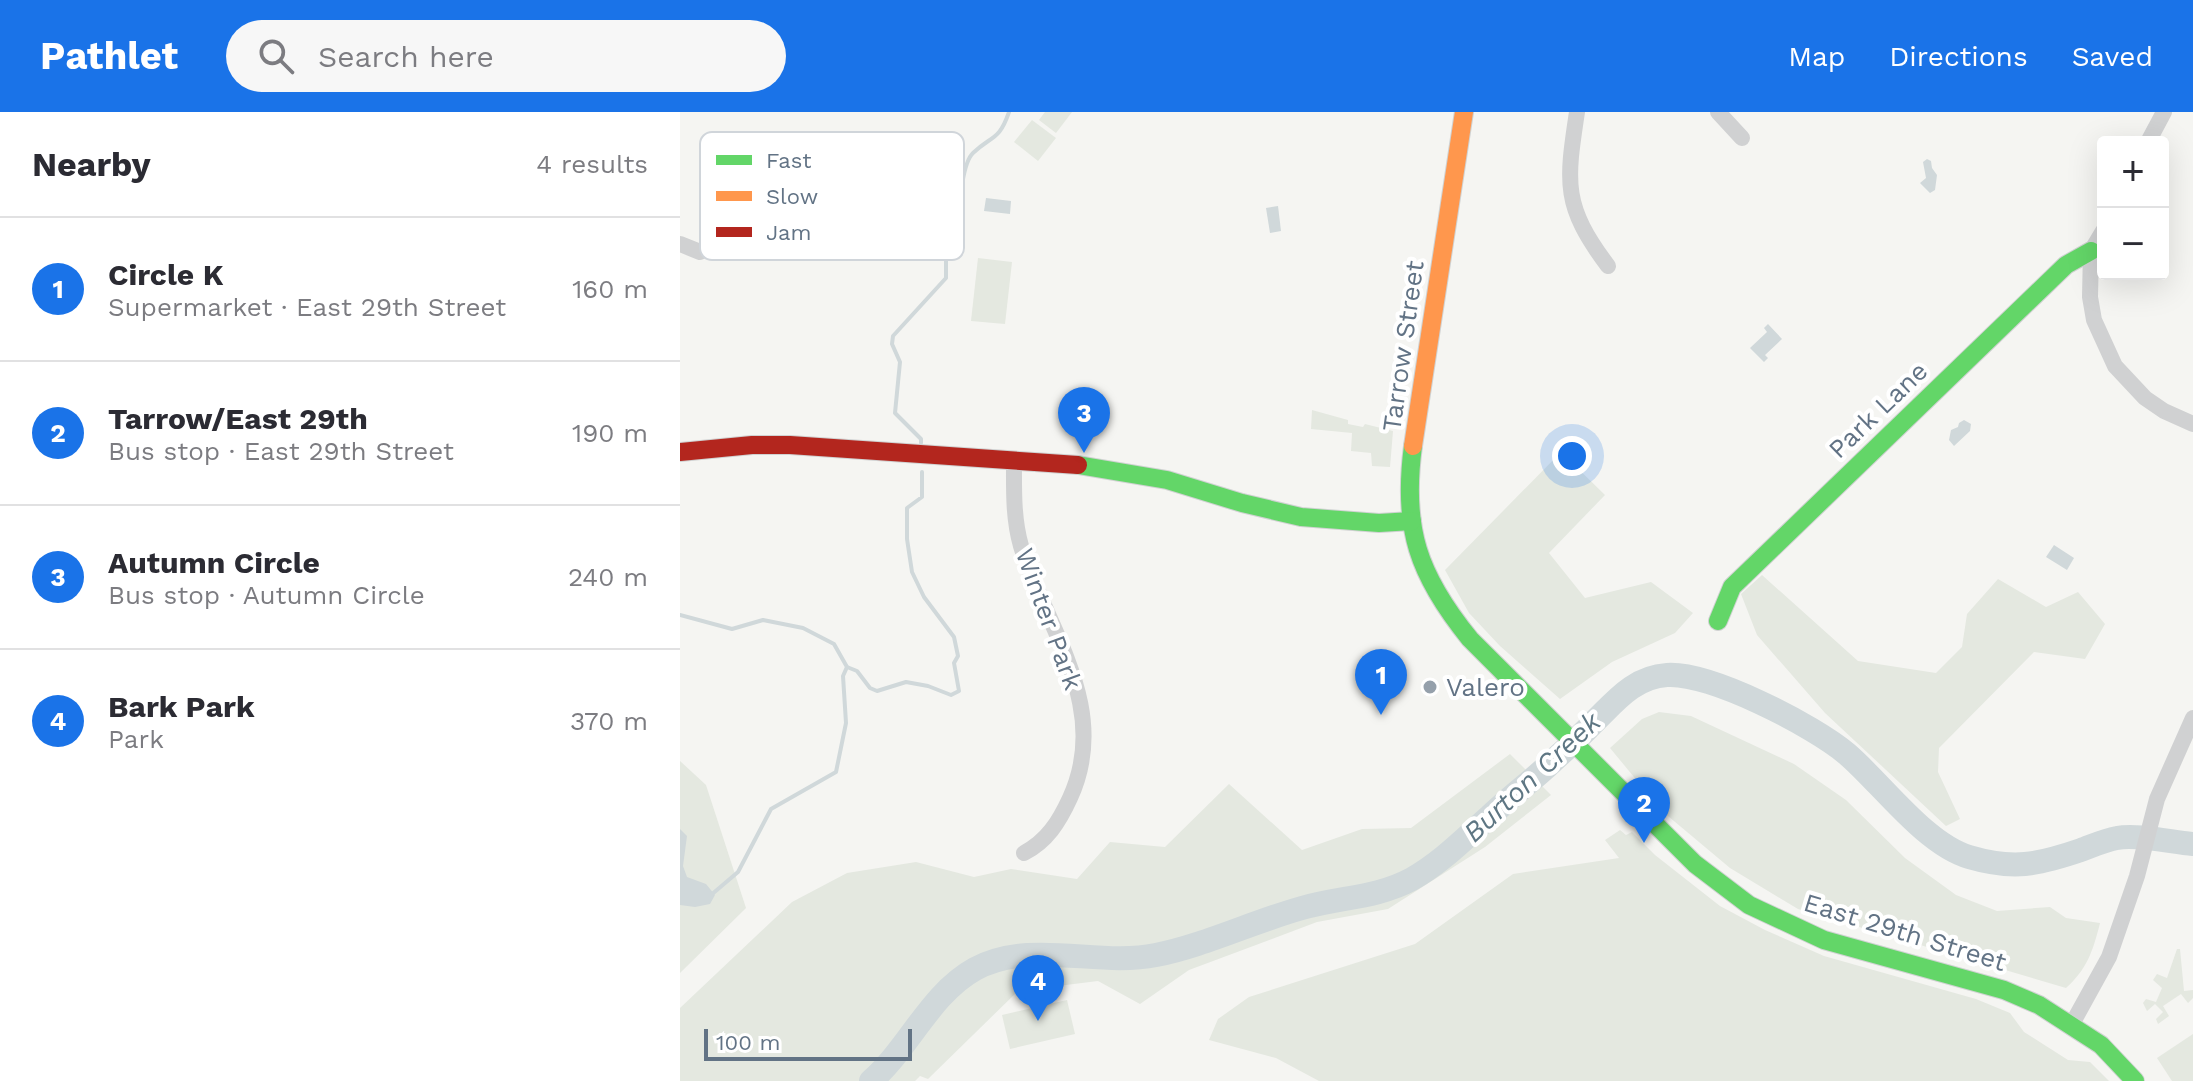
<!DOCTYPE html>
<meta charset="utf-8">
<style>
body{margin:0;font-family:"Work Sans",sans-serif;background:#f7f7f7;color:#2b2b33}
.controls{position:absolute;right:24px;top:24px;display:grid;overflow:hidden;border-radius:8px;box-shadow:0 8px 32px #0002}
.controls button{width:72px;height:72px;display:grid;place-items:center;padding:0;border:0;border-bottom:2px solid #e1e1e2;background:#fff;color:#2b2b33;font:40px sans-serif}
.scale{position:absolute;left:24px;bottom:20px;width:208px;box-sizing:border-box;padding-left:8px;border:4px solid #627385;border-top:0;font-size:22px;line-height:28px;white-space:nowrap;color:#627385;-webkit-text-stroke:6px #fff;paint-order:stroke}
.you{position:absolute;left:892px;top:344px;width:28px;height:28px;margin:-20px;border:6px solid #fff;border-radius:50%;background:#1a73e8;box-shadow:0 0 0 12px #1a73e833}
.badge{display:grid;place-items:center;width:52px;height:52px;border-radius:50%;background:#1a73e8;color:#fff;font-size:26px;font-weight:700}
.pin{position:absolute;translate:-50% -66px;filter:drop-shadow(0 2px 4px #0008)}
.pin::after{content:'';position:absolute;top:42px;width:28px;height:24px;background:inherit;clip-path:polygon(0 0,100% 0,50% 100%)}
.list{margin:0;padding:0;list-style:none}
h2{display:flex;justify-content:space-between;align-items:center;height:104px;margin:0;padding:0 32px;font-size:34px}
h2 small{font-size:26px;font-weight:400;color:#7c7c81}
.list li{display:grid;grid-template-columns:52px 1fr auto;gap:24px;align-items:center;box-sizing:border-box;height:144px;padding:0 32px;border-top:2px solid #e1e1e2}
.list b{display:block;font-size:30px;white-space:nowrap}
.list p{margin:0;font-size:26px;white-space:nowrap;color:#7c7c81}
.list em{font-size:26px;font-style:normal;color:#7c7c81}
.icon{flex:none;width:44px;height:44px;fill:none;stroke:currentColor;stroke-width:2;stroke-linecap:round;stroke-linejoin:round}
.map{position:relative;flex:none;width:1513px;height:969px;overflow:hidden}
header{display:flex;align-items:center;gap:48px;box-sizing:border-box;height:112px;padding:0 40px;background:#1a73e8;color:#fff}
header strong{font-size:38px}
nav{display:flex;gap:44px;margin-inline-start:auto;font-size:28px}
.search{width:560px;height:72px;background:#f7f7f7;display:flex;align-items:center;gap:20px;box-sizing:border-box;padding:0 28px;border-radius:44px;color:#7c7c81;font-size:30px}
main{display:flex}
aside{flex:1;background:#fff}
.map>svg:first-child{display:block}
.green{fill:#e4e8e0}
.water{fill:#d0d8da}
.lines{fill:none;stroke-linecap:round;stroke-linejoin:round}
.stream{stroke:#d0d8da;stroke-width:4}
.river{stroke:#d0d8da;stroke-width:24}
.fast-casing{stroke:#d0d2d2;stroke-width:20}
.slow-casing{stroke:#d0d2d2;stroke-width:20}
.jam-casing{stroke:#d0d2d2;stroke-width:20}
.street{stroke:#d0d1d2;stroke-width:16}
.fast{stroke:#63d668;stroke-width:18}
.slow{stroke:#ff974d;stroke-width:18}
.jam{stroke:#b3261e;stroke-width:18}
.poi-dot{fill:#95a0ab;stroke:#fff;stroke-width:3}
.labels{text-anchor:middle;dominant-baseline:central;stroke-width:8;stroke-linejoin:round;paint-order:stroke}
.street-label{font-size:26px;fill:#627385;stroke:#fff}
.poi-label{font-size:26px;fill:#627385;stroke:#fff;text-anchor:start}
.water-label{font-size:28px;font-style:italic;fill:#5e7683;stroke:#fff}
.key{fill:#fff;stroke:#d0d5da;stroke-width:2}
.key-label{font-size:22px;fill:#627385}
</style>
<header>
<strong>Pathlet</strong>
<div class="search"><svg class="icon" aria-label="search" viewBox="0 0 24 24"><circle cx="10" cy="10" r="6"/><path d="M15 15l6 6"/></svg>Search here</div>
<nav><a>Map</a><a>Directions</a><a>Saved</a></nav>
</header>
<main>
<aside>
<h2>Nearby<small>4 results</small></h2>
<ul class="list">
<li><span class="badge">1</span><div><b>Circle K</b><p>Supermarket · East 29th Street</p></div><em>160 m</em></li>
<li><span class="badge">2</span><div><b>Tarrow/East 29th</b><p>Bus stop · East 29th Street</p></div><em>190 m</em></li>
<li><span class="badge">3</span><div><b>Autumn Circle</b><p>Bus stop · Autumn Circle</p></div><em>240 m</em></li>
<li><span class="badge">4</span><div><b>Bark Park</b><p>Park</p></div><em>370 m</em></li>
</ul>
</aside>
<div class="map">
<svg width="1513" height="969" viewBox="0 0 1513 969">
<rect width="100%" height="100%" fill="#f5f5f2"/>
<g class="green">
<path d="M365,0h27l-16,21 -17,-13z"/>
<path d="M352,8l24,18 -18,23 -24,-19z"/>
<path d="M298,146l34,4 -7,62 -34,-3z"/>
<path d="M632,298l36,10v4l15,3 2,-3 28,7 -3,36 -18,-1 -1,-13 -20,-2 1,-18 -41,-4z"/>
<path d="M881,340l44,43 -56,58 36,45 66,-16 42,31 -18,20 -63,29 -52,37 -60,-53 -31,-33 -24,-43z"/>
<path d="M1082,463l96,86 78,12 26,-26 5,-33 31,-35 48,28 32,-15 27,32 -20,35 -51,-7 -95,96 -1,24 22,47 -14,7 -121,-113 -68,-78 -16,-41z"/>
<path d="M979,600l32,4 103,48 52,36 59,58 51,37 41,16 53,-4 16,11 34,5c-7,28 -13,46 -34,65l-268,-79 -68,-41 -68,-57 -52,-63 32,-29z"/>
<path d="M830,642l41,41 -66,52 -97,62 -71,13 -128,48 -49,34 -42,-23 -80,10 -90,88 -8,-3 -5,5h-235v-73l112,-106 55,-29 69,-11 58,15 37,-8 66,10 33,-37 55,5 64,-63 73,66 60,-21 49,-1z"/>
<path d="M0,649l26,24 40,123 -66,65z"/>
<path d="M940,718l6,5 6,-3 23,23 65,51 45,24 59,26 152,43 34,14 14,19 44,28 22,2 19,19h-790l-43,-23 -67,-18 9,-21 31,-22 166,-53 98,-70 106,-16 -14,-18z"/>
<path d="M1497,837h3l4,42 9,-1v8l-5,5 -7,-9 -18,12 6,10 -11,8 -2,-5 7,-7 -8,-8 -8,7 -4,-8 3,-4 10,3 6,-14 -9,-8 4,-6 10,4z"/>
<path d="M387,888l8,34 -65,15 -8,-34z"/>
<path d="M1513,922v47h-21l-15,-23z"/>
</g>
<g class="water">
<path d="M1247,47l4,2 1,7 5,7 -2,15 -5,3 -10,-10 6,-5 -3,-16z"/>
<path d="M306,86l25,3 -1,13 -26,-3z"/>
<path d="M598,94l3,25 -11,2 -4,-25z"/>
<path d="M1088,212l14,15 -17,16 3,3 -4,4 -14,-14 17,-16 -3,-4z"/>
<path d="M1284,308l7,4 -1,7 -16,15 -5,-6 2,-10 7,-3 1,-4z"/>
<path d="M1374,433l20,13 -7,12 -21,-13z"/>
<path d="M0,717l7,7 -4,30 4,11 19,7 9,11 -5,9 -15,3 -15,-2z"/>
</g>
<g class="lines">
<g class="stream">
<path d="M241,331v-4l-26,-26 5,-51 -8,-18 1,-8 53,-58v-38l11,-8c2,-18 4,-68 16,-79 19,-18 26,-12 36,-41"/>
<path d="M0,503l52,14 31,-9 40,8 31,16 13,23 10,4 13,17 7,3 29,-9 22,4 23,9 8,-4 -5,-28 4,-7 -4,-19 -30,-40 -12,-25 -5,-33v-31l15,-11v-25"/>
<path d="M31,783l27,-23 33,-63 65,-37 10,-49 -3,-47 4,-9"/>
</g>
<path class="river" d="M191,969c38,-33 59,-87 104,-112 56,-30 122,-2 181,-14 47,-9 99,-34 146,-47 38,-11 75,-10 110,-29 30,-17 53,-41 78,-63 20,-19 43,-36 63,-55 13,-12 27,-24 39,-37 22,-21 41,-47 75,-49 43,-3 147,51 180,79 35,30 78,90 122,103 44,13 68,8 112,-7 11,-4 24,-10 36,-12 20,-4 54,4 76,6"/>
<defs>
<g id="fast">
<path d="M733,334c-11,82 5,129 57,193l225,225 54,41 75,35 180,50 35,15 62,40 34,36"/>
<path d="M398,353l89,15 75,23 59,14 78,6 33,-2"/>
<path d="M1038,509l14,-34 334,-322 25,-14"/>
</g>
<path id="slow" d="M733,334l51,-334"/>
<path id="jam" d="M0,340l72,-7h38l288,20"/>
</defs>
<use href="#fast" class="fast-casing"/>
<use href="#slow" class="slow-casing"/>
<use href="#jam" class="jam-casing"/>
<g class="street">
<path d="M897,0c-11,72 -14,94 31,154"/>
<path d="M1038,0l24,26"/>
<path d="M1468,30l16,-30"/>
<path d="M1423,119l-12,20 -1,46 4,23 21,46 30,32 19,13 29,13"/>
<path d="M0,132l20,8"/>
<path d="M334,349c0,29 -1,57 7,85 25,83 91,161 49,252 -11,24 -23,43 -46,55"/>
<path d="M1392,912l37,-67 28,-81 20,-77 36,-81"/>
</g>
<use href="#fast" class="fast"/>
<use href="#slow" class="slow"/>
<use href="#jam" class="jam"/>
</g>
<circle class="poi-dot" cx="750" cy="575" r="8"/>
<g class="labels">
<g class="street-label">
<text transform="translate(723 234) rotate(-82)">Tarrow Street</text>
<text transform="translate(1198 298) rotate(-44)">Park Lane</text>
<text transform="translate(369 507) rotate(70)">Winter Park</text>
<text transform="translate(1225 820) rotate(17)">East 29th Street</text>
</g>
<g class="poi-label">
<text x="766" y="575">Valero</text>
</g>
<g class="water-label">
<text transform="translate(852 665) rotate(-43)">Burton Creek</text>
</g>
</g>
<rect x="20" y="20" width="264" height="128" rx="12" class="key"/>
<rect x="36" y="43" width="36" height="10" fill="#63d668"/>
<rect x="36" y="79" width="36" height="10" fill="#ff974d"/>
<rect x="36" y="115" width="36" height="10" fill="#b3261e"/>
<g class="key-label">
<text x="86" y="56">Fast</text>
<text x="86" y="92">Slow</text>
<text x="86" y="128">Jam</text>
</g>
</svg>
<div class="controls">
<button>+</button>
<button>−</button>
</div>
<div class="scale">100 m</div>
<div class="you"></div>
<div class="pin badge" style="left:701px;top:603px">1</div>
<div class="pin badge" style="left:964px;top:731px">2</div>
<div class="pin badge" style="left:404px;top:341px">3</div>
<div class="pin badge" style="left:358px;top:909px">4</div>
</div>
</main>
